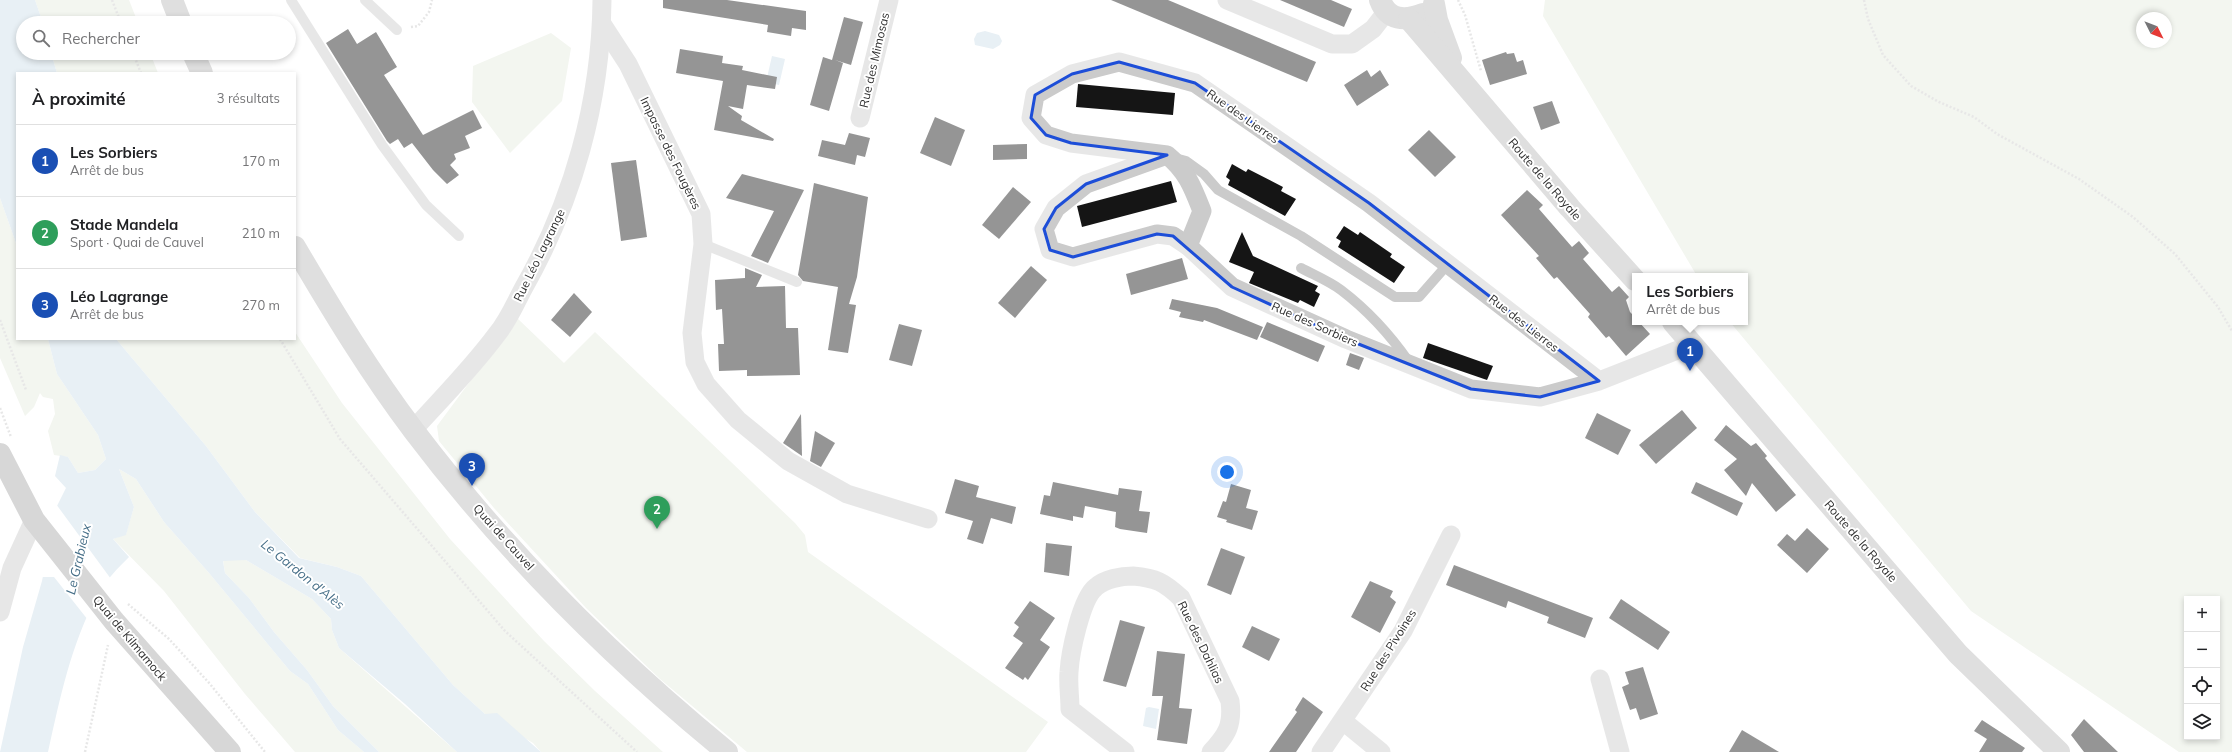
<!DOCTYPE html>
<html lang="fr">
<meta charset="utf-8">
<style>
body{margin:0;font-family:Mulish,sans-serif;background:#f2f2f2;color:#202124}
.controls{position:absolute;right:12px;bottom:12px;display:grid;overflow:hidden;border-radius:0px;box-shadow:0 2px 6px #0003}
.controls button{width:36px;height:36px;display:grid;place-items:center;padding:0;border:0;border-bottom:1px solid #e0e0e0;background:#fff;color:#202124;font:20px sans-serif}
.compass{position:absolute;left:2136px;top:12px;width:36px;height:36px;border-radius:50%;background:#fff;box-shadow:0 2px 6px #0003;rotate:132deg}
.you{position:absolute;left:1227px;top:472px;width:14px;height:14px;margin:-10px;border:3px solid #fff;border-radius:50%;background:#1a73e8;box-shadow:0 0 0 6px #1a73e833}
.badge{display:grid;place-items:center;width:26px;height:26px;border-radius:50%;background:#d2434e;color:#fff;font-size:13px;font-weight:700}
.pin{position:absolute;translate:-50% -33px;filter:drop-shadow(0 1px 2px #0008)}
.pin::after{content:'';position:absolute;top:21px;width:14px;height:12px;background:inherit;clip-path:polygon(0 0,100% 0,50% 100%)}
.popup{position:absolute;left:1632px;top:273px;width:116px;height:52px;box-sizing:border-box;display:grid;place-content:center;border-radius:0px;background:#fff;filter:drop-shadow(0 1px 3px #0005);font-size:13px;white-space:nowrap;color:#757577}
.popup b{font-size:15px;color:#202124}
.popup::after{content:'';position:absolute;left:50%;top:100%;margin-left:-8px;border:8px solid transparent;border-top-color:#fff}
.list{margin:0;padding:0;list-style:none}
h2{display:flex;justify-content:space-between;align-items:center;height:52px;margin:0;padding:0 16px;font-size:17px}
h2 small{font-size:13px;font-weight:400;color:#757577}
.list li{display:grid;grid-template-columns:26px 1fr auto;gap:12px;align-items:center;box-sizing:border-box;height:72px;padding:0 16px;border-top:1px solid #e0e0e0}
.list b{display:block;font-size:15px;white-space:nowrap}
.list p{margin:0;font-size:13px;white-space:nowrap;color:#757577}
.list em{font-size:13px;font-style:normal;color:#757577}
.icon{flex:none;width:22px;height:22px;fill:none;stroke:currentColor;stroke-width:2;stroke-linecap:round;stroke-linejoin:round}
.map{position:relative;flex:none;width:2232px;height:752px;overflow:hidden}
.search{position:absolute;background:#fff;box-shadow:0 2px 6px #0003;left:16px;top:16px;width:280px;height:44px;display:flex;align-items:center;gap:10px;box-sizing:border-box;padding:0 14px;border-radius:22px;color:#757577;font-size:15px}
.panel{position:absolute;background:#fff;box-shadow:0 2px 6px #0003;left:16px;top:72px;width:280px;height:268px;border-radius:0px}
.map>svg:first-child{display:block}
.green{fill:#e4eadd;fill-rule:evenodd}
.water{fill:#ccdde8}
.pier{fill:#fff}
.building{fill:#151515}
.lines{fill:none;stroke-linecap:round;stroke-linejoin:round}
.path{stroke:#cbcbcb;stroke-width:2.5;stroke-dasharray:2 2;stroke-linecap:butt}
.lane{stroke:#cbcbcb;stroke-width:10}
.street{stroke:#cbcbcb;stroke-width:19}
.secondary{stroke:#b8b8b8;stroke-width:22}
.primary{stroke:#a6a6a6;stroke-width:22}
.marked{fill:none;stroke:#1d4ed8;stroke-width:3;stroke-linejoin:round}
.labels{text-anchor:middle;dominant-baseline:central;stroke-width:4;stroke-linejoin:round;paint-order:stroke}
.street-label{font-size:12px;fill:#2e2e2e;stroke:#fff}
.water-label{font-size:13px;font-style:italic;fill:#456e87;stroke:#fff}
</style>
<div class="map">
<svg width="2232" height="752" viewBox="0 0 2232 752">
<rect width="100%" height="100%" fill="#fff"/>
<g class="green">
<path d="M35,0h94l9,23h-95z"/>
<path d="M1545,0h687v752h-53l-208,-141 -241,-289h15v-46h-48l-154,-260zM2142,18h24v24h-24zM2187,599h30v138h-30z"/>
<path d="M551,33l20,15 -9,53 -52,52 -38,-51 1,-36z"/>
<path d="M51,53h99l8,20h-101z"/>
<path d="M0,198l17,48v93h31l9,35 41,61 8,24 -11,11 -17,3 -10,-16 -14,-2 -6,-24 7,-17 -2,-15 -10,-2 -3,-4 -6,14 -9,9 -25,-58z"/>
<path d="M517,318l47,45 31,-31 200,191 10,12 3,17 240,170 -22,30h-279l-87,-73 -74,-71 -92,-100 -55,-67 -2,-15z"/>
<path d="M295,332l47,71 108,136 94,102 51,50 68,61h-122l-8,-9 -48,-29 -32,-29 -92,-109 -24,-9 -37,-9 -45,-46 -49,-66 -90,-107h179z"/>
<path d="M119,469l17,10 28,43 45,51 81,98 18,13 30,46 26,22h-69l-50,-58 -81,-103 -51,-52 13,-5 8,-27z"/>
<path d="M223,560h23l66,39 19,20 1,11 7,18 118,104h-78l-46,-46 -26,-36 -33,-38 -25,-34 -24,-25z"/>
</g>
<g class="water">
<path d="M0,0h35l8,23h-20v30h28l6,20h-40v173l-17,-48z"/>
<path d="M985,31l14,4 3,6 -2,4 -7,4 -18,-4 -1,-6 3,-6z"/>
<path d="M772,56l13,3 -6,26 -13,-3z"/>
<path d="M48,339h68l90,107 49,66 44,46 38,9 24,9 92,109 32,29 12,-1 44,39h-84l-52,-48 -66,-56 -7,-18 -1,-11 -19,-20 -66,-39 -23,1 2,12 24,25 25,34 33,38 26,36 46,46h-15l-26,-22 -30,-46 -18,-13 -81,-98 -45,-51 -28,-43 -17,-10 15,38 -8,28 -13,4 16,18c-11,11 -23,23 -31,37 -27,50 -38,104 -50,158h-48l23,-105 19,-66 15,-75 9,-18 -11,-12 5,-21 8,2 10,16 17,-3 11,-11 -8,-24 -41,-61z"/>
<path d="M1149,707l10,2 -3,20 -13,-3 3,-18z"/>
</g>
<path class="pier" d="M56,504l55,75 -11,16 -12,25 -34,-43h-13z"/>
<g class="building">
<path d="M663,0h64l79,11v19l-14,-2 -1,8 -24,-4 1,-7 -105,-17z"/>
<path d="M1111,0h57l148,62 -9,20z"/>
<path d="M1280,0h51l21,9 -8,18z"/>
<path d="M844,17l19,5 -12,43 -16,-5 8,3 -14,48 -19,-6 13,-48 9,3z"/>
<path d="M348,29l9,15 19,-12 21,35 -13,8 39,60 50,-25 9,18 -17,8 5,12 -16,6 2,5 -6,6 9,10 -12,9 -14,-14 -21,-27 -8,5 -6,-9 -8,5 -3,-3 -61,-98z"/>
<path d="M680,49l43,7 -1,7 21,3 -1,4 35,7 -2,12 -28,-4 -4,24 -15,-3 14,10 -1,4 33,19 -1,2 -59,-11 9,-49 -47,-8z"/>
<path d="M1506,52l1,2 7,-1 3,9 6,-2 4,14 -37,11 -8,-25z"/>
<path d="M1367,70l4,7 9,-7 9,15 -32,21 -13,-21z"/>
<path d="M1078,84l97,9 -2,22 -97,-8z"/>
<path d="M1552,101l8,22 -19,7 -8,-23z"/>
<path d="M935,117l30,13 -14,36 -31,-13z"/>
<path d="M1429,130l27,27 -21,20 -27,-27z"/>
<path d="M849,133l21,5 -5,19 -8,-2 -2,10 -37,-9 4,-16 23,5z"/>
<path d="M1027,144v15l-34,1v-15z"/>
<path d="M636,160l11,77 -26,4 -10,-78z"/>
<path d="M1232,164l14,8 2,-3 35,18 -2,4 15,8 -11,17 -57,-31 2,-5 -4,-3z"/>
<path d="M742,174l62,16 -36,73 -17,-7 23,-45 -48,-13z"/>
<path d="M1171,181l6,21 -95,25 -5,-21z"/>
<path d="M814,183l54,14 -11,80 -8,27 7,1 -8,48 -20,-3 10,-63 -35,-6 -5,-6z"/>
<path d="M1013,187l18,15 -32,37 -17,-14z"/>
<path d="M1527,190l16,15 -4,4 33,38 7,-6 10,12 -6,6 29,33 7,-6 10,11 -3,3 4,12 5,5v5h4l11,12 -24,22 -17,-20 -3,2 -18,-21 2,-3 -33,-37 -3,2 -18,-21 3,-2 -38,-41z"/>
<path d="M1344,226l14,9 2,-3 32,22 -2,3 15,10 -11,16 -56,-36 3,-6 -5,-3z"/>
<path d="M1242,232l11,24 65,30 -3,5 5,3 -6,13 -14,-7 -2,3 -49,-20 5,-11 -25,-10z"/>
<path d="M1182,258l6,21 -57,16 -5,-21z"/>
<path d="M1031,266l16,14 -32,38 -17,-15z"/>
<path d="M745,268l17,7 -6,12 29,-1 1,42h12l2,47 -53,1v-6l-28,1 -1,-27h6l-2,-35 -6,1 -1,-30 30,-2z"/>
<path d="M574,293l18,19 -22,25 -19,-17z"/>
<path d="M1172,299l45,9 46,19 -6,13 -53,-20 -1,2 -24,-5 2,-5 -12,-3z"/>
<path d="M1267,322l58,24 -7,16 -58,-25z"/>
<path d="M899,324l23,6 -10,36 -23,-6z"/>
<path d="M1428,343l65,23 -6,14 -64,-22z"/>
<path d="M1350,353l14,5 -5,12 -13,-5z"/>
<path d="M1682,410l15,18 -41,36 -17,-19z"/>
<path d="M1597,413l34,17 -13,25 -33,-17z"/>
<path d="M801,414l1,42 -19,-13z"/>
<path d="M1726,425l25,21 5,-3 11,13 -2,2 31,37 -20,17 -24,-29 -6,13 -22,-26 13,-11 -23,-19z"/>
<path d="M815,431l20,12 -14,24 -11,-6z"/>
<path d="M955,479l24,7 -3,11 40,10 -4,17 -21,-6 -8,26 -16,-5 6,-18 -28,-8z"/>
<path d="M1053,482l65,13 1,-7 23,3 -3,20 11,1 -3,21 -27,-4 -5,-2 1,-15 -31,-6 -2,12 -10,-2v5l-33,-7 4,-19 6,1z"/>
<path d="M1696,482l47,21 -6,13 -46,-23z"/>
<path d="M1231,484l20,6 -5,18 12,3 -6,19 -26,-8 1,-2 -10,-3 6,-16 3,1z"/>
<path d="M1807,528l22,21 -22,24 -30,-28 10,-11 8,7z"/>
<path d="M1046,543l26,3 -3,30 -25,-4z"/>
<path d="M1221,548l24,9 -14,38 -24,-10z"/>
<path d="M1454,565l139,53 -8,20 -38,-15 2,-6 -41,-16 -2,7 -60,-23z"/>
<path d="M1370,581l23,10 -3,6 6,5 -16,31 -29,-16z"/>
<path d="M1621,599l49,33 -12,18 -49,-32z"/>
<path d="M1030,601l25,17 -15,22 10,7 -22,33 -3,-3 -2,3 -18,-12 18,-25 -10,-7 6,-9 -5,-4z"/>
<path d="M1120,620l25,7 -19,60 -23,-6z"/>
<path d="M1252,626l28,13 -11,22 -27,-14z"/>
<path d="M1157,651l28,3 -6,54 13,1 -5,35 -30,-4 6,-44h-11z"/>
<path d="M1643,667l15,47 -18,6 -4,-12 -6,2 -8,-23 7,-3 -4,-12z"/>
<path d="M1303,697l20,15 -27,40h-27l28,-40 -2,-2z"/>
<path d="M2084,719l13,13 21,20h-34l-13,-17z"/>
<path d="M1982,720l43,28 -3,4h-43l8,-13 -13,-8z"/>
<path d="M1742,730l37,22h-50z"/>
</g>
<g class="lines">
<g class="path">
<path d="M112,0l9,23"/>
<path d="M1458,0l7,15 16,56"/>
<path d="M1864,0l4,19 15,36 28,31 28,16 35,15 23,17 82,45 54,38 42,37 43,53 14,24"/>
<path d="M411,27l7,-1 11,-14 3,-12"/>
<path d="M133,53l8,20"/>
<path d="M0,320l26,70"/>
<path d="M280,339l60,100 165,192 132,121"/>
<path d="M0,408l11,29"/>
<path d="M128,604l41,35 41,45 55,68"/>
<path d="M85,752l23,-107"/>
</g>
<g class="lane">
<path d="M291,0l91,145 44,60 33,31"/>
<path d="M365,0l32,30"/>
<path d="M1175,158l11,3 18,13 14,16 83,46 94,61h24l29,-33"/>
<path d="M703,244l94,38"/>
<path d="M1301,268c13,7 28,13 40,22 25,19 50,46 68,72"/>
</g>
<g class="street">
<path d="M1227,0l105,44h20l21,-15 14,-18"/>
<path d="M602,24l26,40 73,150 2,30 -11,89 3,29 11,22 32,36 50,41 59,33 81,25"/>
<path d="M860,118l29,-118"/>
<path d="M1164,156l-78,28 -30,24 -12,21 6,21 23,7 84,-23 16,2 15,10"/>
<path d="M1599,381l-230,-178 -174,-120 -76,-21 -47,12 -37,21 -4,23 15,17 25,8 96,12c20,16 26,33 35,56l-14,35 44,41 114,52 125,50 69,8 59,-16 94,-37"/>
<path d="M413,430c28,-31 59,-62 84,-96 11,-13 18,-30 26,-45 50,-88 78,-187 79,-289"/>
<path d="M0,612l12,-44 22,-48"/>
<path d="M1600,679l20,73"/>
<path d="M1343,721l38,31"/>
<path d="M1125,752l-55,-43c0,-12 -2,-25 -1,-37 1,-18 12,-74 27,-85 9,-8 25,-11 37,-11 23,2 31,6 48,22l49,103c3,24 -3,34 -19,51"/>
<path d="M1321,752l82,-121 48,-96"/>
</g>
<g class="secondary">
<path d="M172,0l9,23"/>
<path d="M1380,0c8,21 25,21 43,14"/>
<path d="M1434,4l3,16 14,38"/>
<path d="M1409,19l161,189 65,72"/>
<path d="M193,53l9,20"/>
<path d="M295,247c37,63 75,126 119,184 90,119 197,226 313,321"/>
<path d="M1673,322l285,332 101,98"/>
</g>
<path class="primary" d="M0,454l34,66 80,101 116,131"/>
</g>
<path d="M0 0H2232V752H0ZM1119,62l76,21 174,120 230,178 -59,16 -69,-8 -125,-50 -114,-52 -59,-51 -16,-2 -84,23 -23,-7 -6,-21 12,-21 30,-24 81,-29 -96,-12 -25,-8 -15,-17 4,-23 37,-21z" fill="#fff" fill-opacity=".55" fill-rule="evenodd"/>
<path class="marked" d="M1119,62l76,21 174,120 230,178 -59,16 -69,-8 -125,-50 -114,-52 -59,-51 -16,-2 -84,23 -23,-7 -6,-21 12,-21 30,-24 81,-29 -96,-12 -25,-8 -15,-17 4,-23 37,-21z"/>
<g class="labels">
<g class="street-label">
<text transform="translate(874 60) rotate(-77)">Rue des Mimosas</text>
<text transform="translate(1243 116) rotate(35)">Rue des Lierres</text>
<text transform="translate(671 153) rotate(64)">Impasse des Fougères</text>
<text transform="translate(1545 179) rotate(49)">Route de la Royale</text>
<text transform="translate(539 255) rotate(-64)">Rue Léo Lagrange</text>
<text transform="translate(1524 323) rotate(38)">Rue des Lierres</text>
<text transform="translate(1315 324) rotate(24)">Rue des Sorbiers</text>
<text transform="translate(504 537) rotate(48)">Quai de Cauvel</text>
<text transform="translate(1861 541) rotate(49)">Route de la Royale</text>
<text transform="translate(130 638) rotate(50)">Quai de Kilmamock</text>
<text transform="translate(1201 642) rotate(64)">Rue des Dahlias</text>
<text transform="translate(1388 650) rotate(-58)">Rue des Pivoines</text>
</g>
<g class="water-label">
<text transform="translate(78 559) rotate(-77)">Le Grabieux</text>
<text transform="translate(303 574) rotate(39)">Le Gardon d'Alès</text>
</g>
</g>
</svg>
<div class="controls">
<button>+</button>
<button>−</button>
<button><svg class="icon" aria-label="locate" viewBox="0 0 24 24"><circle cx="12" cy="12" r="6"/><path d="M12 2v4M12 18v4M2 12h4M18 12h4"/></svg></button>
<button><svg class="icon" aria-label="layers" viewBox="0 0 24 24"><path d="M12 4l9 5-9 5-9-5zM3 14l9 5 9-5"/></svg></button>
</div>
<svg class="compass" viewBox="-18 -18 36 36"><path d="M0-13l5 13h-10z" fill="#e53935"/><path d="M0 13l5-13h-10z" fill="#757577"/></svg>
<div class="you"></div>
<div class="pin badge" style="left:1690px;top:371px;background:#1a4fb4">1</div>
<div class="popup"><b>Les Sorbiers</b>Arrêt de bus</div>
<div class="pin badge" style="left:657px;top:529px;background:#2e9e5b">2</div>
<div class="pin badge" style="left:472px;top:486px;background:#1a4fb4">3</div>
<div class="search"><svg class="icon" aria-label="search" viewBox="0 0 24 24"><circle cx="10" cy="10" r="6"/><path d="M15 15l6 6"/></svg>Rechercher</div>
<section class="panel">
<h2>À proximité<small>3 résultats</small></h2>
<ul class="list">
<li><span class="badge" style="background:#1a4fb4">1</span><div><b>Les Sorbiers</b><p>Arrêt de bus</p></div><em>170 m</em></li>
<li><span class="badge" style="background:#2e9e5b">2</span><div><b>Stade Mandela</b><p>Sport · Quai de Cauvel</p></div><em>210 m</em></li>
<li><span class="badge" style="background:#1a4fb4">3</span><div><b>Léo Lagrange</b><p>Arrêt de bus</p></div><em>270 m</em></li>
</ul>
</section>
</div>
